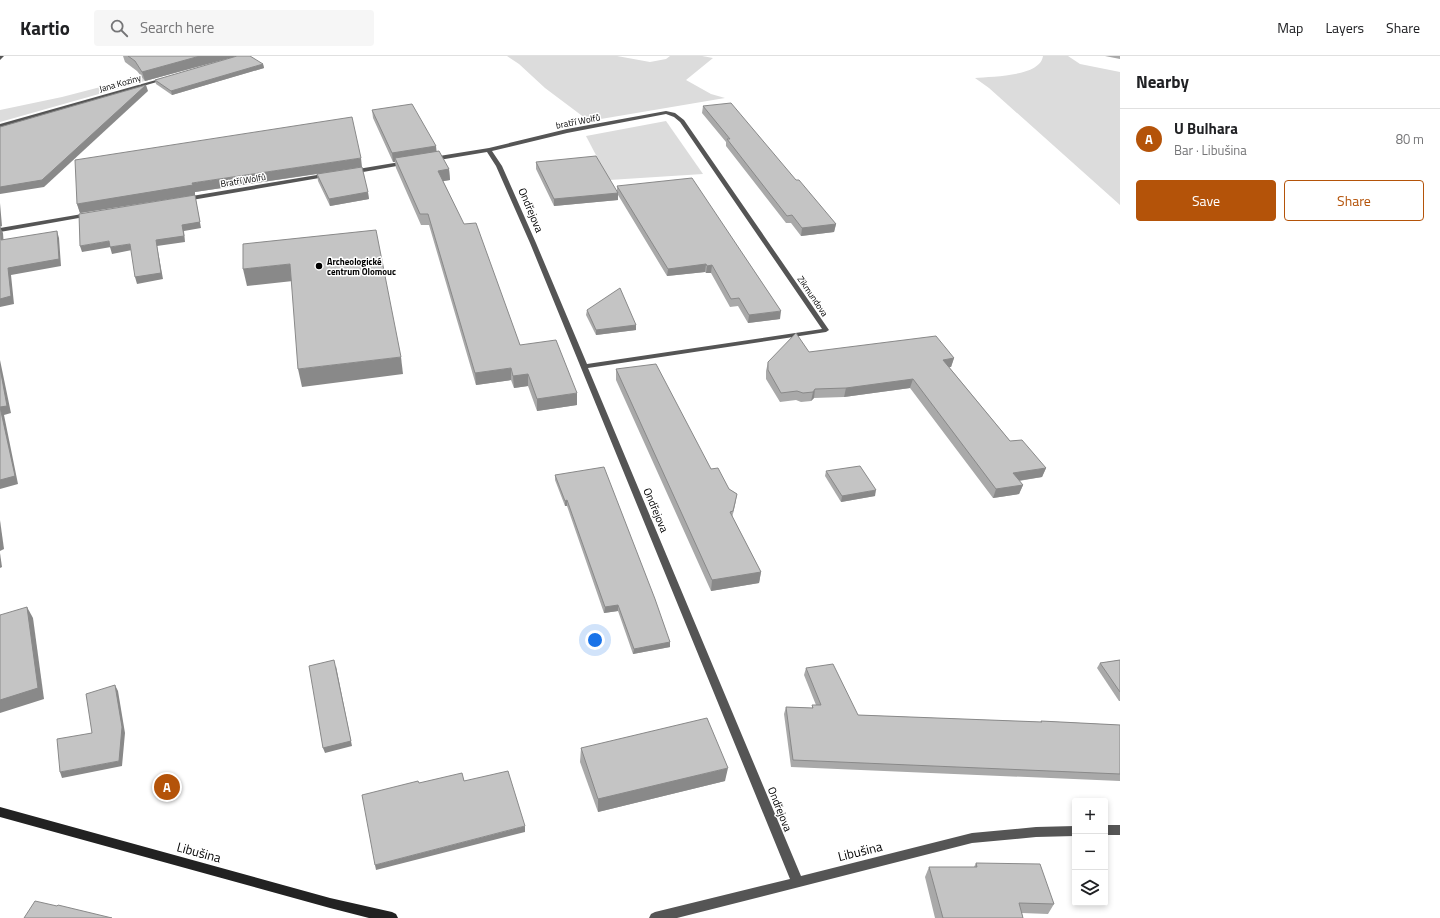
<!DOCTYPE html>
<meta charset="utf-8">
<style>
body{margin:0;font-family:"Titillium Web",sans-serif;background:#f6f6f6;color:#202124}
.controls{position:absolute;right:12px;bottom:12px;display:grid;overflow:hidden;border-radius:4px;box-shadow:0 2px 6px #0003}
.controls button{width:36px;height:36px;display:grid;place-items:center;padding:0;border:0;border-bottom:1px solid #e0e0e0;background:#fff;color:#202124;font:20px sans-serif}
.you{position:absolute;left:595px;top:584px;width:14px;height:14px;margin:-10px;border:3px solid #fff;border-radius:50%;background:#1a73e8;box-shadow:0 0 0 6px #1a73e833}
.badge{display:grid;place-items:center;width:26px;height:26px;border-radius:50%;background:#b45309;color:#fff;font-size:13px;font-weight:700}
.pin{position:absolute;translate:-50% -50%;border:2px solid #fff;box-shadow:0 1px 4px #0006}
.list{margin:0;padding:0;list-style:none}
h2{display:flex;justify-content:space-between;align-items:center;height:52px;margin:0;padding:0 16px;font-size:17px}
h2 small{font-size:13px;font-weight:400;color:#757577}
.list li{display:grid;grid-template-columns:26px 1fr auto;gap:12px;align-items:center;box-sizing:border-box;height:60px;padding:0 16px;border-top:1px solid #e0e0e0}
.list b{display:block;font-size:15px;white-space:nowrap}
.list p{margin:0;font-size:13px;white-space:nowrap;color:#757577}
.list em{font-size:13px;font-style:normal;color:#757577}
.actions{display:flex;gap:8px;padding:12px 16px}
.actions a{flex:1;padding:9px 0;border:1px solid #b45309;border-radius:4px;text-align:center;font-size:14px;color:#b45309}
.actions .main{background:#b45309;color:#fff}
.icon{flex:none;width:22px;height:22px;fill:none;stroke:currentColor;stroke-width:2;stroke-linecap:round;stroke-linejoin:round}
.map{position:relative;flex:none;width:1120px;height:862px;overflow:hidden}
header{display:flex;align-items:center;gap:24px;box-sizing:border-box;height:56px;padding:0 20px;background:#fff;border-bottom:1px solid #e0e0e0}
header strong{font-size:19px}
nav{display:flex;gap:22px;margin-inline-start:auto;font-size:14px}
.search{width:280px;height:36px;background:#f6f6f6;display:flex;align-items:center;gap:10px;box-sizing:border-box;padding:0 14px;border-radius:4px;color:#757577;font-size:15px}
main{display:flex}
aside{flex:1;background:#fff}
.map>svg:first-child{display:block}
.green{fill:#dcdcdc}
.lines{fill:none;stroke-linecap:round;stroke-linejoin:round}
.street{fill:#555;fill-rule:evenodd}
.secondary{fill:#222;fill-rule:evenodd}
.wall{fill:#a9a9a9}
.shaded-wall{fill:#898989}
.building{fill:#c4c4c4;stroke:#898989}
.poi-dot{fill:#000;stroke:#fff;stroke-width:1.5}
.labels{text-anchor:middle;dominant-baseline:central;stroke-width:3;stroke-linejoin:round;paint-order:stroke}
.far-street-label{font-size:9px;fill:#000;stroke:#fff}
.far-poi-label{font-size:9px;font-weight:bold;fill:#000;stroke:#fff;text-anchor:start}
.street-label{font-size:11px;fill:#000;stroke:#fff}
.near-street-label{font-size:13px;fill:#000;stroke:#fff}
</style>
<header>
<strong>Kartio</strong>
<div class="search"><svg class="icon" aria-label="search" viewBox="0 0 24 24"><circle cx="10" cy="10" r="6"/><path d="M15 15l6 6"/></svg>Search here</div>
<nav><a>Map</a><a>Layers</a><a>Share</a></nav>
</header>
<main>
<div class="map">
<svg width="1120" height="862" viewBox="0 0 1120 862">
<rect width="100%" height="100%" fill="#fff"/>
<g class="green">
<path d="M220,0l-54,19 -166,47v-12l62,-13z"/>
<path d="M507,0h110l33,6 16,-3 4,-3h32l11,2 -27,22 25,14 14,4 -136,23 -44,-33 -26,-24z"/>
<path d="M1043,0h25l12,8 40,8v133l-131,-117 -14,-10c17,-2 65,-1 68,-22z"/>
<path d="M666,65l37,53 -94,6 -23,-44z"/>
</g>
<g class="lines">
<g class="street">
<path d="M0,0h4l-4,4z"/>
<path d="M163,22l4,1 -167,49v-4z"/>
<path d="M666,55l9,2 9,7 145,210 -3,2 -238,36 213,508 171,-43 64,-6 39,-1v10l-39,1 -64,6 -295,75h-28l2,-4 4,-2 135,-33 -260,-636 -34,-77 -9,-14 -54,9 -3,-2 3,-2 56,-9 78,-19zM666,58l8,3 6,5 142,207 -235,35 -51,-121 -34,-77 -10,-15 75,-18z"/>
<path d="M406,105l3,2 -1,1 -56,10 -3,-2 3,-2z"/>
<path d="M329,117l2,1v2l-145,25 -3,-2 3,-2z"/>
<path d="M88,157l2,1v2l-90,16v-4z"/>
<rect x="1105" y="769" width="15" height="10"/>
</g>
<path class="secondary" d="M0,751l330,91 62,14 4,2 2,4h-29l-39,-10 -330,-91z"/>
</g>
<g class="wall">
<path d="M123,0h114l-92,25 -8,-10 -12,-9z"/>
<path d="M1105,0h15v3z"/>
<path d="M263,8l1,4 -92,27 -16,-11 -1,-4z"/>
<path d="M703,50l93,74 40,44 -2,8 -33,4 -10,-13h-5l-60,-77v-4l-24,-29z"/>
<path d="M372,54l64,36v5l13,18 1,11 -7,1 77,164 57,60 -40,6 -9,-25 -14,2 -3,-8 -35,5 -47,-160h-8l-25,-57 -1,-6h-2l-20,-44z"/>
<path d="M536,106l81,29v-5l163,133 -32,4 -10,-17 -8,1 -19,-34h-5l-1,-1 -38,4 -49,-81v5l-64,6 -18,-37z"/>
<path d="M362,111l7,32 -39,7 -12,-25 -1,-7 14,-2 -136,20v3l-115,18 -3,-9z"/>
<path d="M587,254l49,15v5l-40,5 -10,-20z"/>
<path d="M809,296l145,6 -3,9h-2l61,74 36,27 -4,9 -23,4 4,4 -4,9 -26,4 -83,-110 -66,9 -30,1 -3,3 -10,1 -5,-2 -16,2 -14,-23v-8l2,-9z"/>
<path d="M616,313l113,120 8,5 -5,22 29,56 -2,11 -48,8 -95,-211z"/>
<path d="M826,415l49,25 -34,6 -16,-26z"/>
<path d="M555,419l115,167v5l-37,7 -15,-43 -14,2 -37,-107h-2l-10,-26z"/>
<path d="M1120,604v41h-1l-22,-33 3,-5z"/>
<path d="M806,612l52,47 182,7 1,-1 79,4v56l-329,-14 -7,-53 2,-7 26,1v-3h4l-12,-30z"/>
<path d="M581,692l144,33 -127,31 -18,-50z"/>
<path d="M976,807l78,41 -6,10 -26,-1 1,5h-88l-10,-41 4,-10h45z"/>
</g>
<g class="shaded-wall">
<path d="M200,0h37l-92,25 -3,-9z"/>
<path d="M263,8l1,4 -92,27 -1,-4z"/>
<path d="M146,29l2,6 -104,96 -44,7v-7z"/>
<path d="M436,90l1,9 -42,3v4h-2l-1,-9z"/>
<path d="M361,102l1,9 -167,25v3l-115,18 -3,-9 115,-21z"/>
<path d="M449,113l1,11 -12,2v-11z"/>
<path d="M368,136l1,7 -39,7 -1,-7z"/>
<path d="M618,137v7l-64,6v-7z"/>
<path d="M195,139l6,33 -17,3 1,11 -28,4 6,33 -26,5 -2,-7 21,-37 26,-15z"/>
<path d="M0,147l2,23 -2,1 3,6 1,14 -3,-7 -1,-13z"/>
<path d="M836,168l-2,8 -33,4 1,-8z"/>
<path d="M57,175l2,7 2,28 -50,9 3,29 -14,3v-8l8,-31z"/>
<path d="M109,185l2,6 -29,5 -2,-6z"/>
<path d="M130,188l2,6 -20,4 -2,-7z"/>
<path d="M290,208l3,17 -46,5 -4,-17z"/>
<path d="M706,208l-1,8 -38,4 1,-7z"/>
<path d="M712,209l-1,8h-5l1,-7z"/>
<path d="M781,255l-1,8 -32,4 1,-8z"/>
<path d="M636,269v5l-40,5v-5z"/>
<path d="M401,301l2,17 -101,13 -4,-18z"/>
<path d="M954,302l-3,9 -10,1 2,-8z"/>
<path d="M0,304l11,53 -7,2 14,69 -18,5z"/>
<path d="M511,312v12l-35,5 -1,-12z"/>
<path d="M528,318v12l-14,2 -1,-12z"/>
<path d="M913,323l-3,9 -66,9 2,-9z"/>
<path d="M815,333l-1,9 -3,3 2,-9z"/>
<path d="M577,337v12l-40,6v-12z"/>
<path d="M1046,412l-4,9 -32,5 3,-9z"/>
<path d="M1023,429l-4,9 -26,4 3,-9z"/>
<path d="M876,434l-1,6 -34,6 1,-6z"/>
<path d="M737,438l-2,11 -4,17 2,-11z"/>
<path d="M567,444v6h-2v-5z"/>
<path d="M0,464l4,29 -4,2z"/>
<path d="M0,497l2,14 -2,1z"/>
<path d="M761,516l-2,11 -48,8 1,-11z"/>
<path d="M618,549v6l-14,2 1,-6z"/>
<path d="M27,551l6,11 11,81 -44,14v-13z"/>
<path d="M670,586v5l-37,7 1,-5z"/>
<path d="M336,610l16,80 -27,7 -2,-5z"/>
<path d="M115,629l3,6 7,42 -3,33 -60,12 -2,-6 59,-11z"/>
<path d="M728,712l-3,13 -127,31v-13z"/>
<path d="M525,770v6l-149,38 -1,-5z"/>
</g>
<g class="building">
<path d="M128,0h72l-58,16 -7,-11z"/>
<path d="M237,0h13l13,8 -92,27 -16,-11z"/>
<path d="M146,29l-104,95 -42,7v-60z"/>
<path d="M731,47l65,77h3l37,44 -34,4 -10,-13 -5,1 -60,-77h3l-27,-33z"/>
<path d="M412,48l24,42 -44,7 -20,-43z"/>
<path d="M352,61l9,41 -169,25 1,2 -116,19 -2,-44z"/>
<path d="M439,95l10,18 -11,2 26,53 12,-1 44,122 36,-5 21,53 -40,6 -9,-25 -15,2 -2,-8 -36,5 -47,-159h-8l-25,-56z"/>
<path d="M596,100l22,37 -64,6 -18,-37z"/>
<path d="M362,111l6,25 -39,7 -12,-25z"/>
<path d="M692,122l89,133 -32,4 -10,-17 -8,1 -19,-34 -5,1 -1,-2 -38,5 -51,-83z"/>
<path d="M195,139l5,27 -18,3 2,11 -28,4 5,33 -26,4 -5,-33 -20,3 -1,-6 -29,5 -1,-32z"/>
<path d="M0,171l1,13 56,-9 2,28 -51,9 3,28 -11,3z"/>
<path d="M376,174l25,127 -103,12 -8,-105 -47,5v-25z"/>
<path d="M620,232l16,37 -40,5 -9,-20z"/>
<path d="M796,277l13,19 127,-16 18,22 -11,2 67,81 12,-1 24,28 -33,5 10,12 -27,4 -83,-110 -67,9 -31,1 -2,3 -10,1 -6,-2 -16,2 -13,-23v-8z"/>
<path d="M656,308l55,105 7,-1 11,21 8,5 -4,17 -3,1 31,60 -49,8 -96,-211z"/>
<path d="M0,312l7,38 -7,1 15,69 -15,4z"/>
<path d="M860,410l16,24 -34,6 -16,-25z"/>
<path d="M604,411l51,132 15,43 -36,7 -16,-44 -13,2 -38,-107 -2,1 -10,-26z"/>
<path d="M27,551l11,81 -38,12v-85z"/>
<path d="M334,604l17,81 -28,7 -14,-82z"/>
<path d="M1120,604v32l-20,-29z"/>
<path d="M833,608l25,51 184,7 -1,-1 79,4v49l-327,-14 -7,-53 27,1 -1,-3h9l-15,-37z"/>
<path d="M115,629l7,42 -3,34 -59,11 -3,-33 35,-6 -6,-39z"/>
<path d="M707,662l21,50 -130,31 -17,-51z"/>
<path d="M508,715l17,55 -150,39 -13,-70 56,-14 1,2 43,-10 2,8z"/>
<path d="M976,807l64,1 14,40 -35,-1 4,15h-80l-14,-51h48z"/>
<path d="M35,845l22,5 1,-1 54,13h-88z"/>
</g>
<circle class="poi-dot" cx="319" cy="210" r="4"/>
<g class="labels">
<g class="far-street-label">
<text transform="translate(120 27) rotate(-16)">Jana Koziny</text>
<text transform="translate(578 65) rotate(-11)">bratří Wolfů</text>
<text transform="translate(243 124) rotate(-9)">Bratří Wolfů</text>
<text transform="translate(813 240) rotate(56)">Zikmundova</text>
</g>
<g class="far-poi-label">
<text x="327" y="205">Archeologické<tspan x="327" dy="10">centrum Olomouc</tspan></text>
</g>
<g class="street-label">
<text transform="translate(531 154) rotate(67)">Ondřejova</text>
<text transform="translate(656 454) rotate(67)">Ondřejova</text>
<text transform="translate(780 753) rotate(68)">Ondřejova</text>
</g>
<g class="near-street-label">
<text transform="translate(860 795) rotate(-14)">Libušina</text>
<text transform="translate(199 796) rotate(15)">Libušina</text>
</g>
</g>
</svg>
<div class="controls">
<button>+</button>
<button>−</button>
<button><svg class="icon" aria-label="layers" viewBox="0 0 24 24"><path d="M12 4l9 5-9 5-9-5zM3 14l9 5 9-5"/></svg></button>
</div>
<div class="you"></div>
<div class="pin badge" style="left:167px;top:731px">A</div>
</div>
<aside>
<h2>Nearby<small></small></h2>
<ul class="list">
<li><span class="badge">A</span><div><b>U Bulhara</b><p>Bar · Libušina</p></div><em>80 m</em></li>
</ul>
<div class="actions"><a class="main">Save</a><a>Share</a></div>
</aside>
</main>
